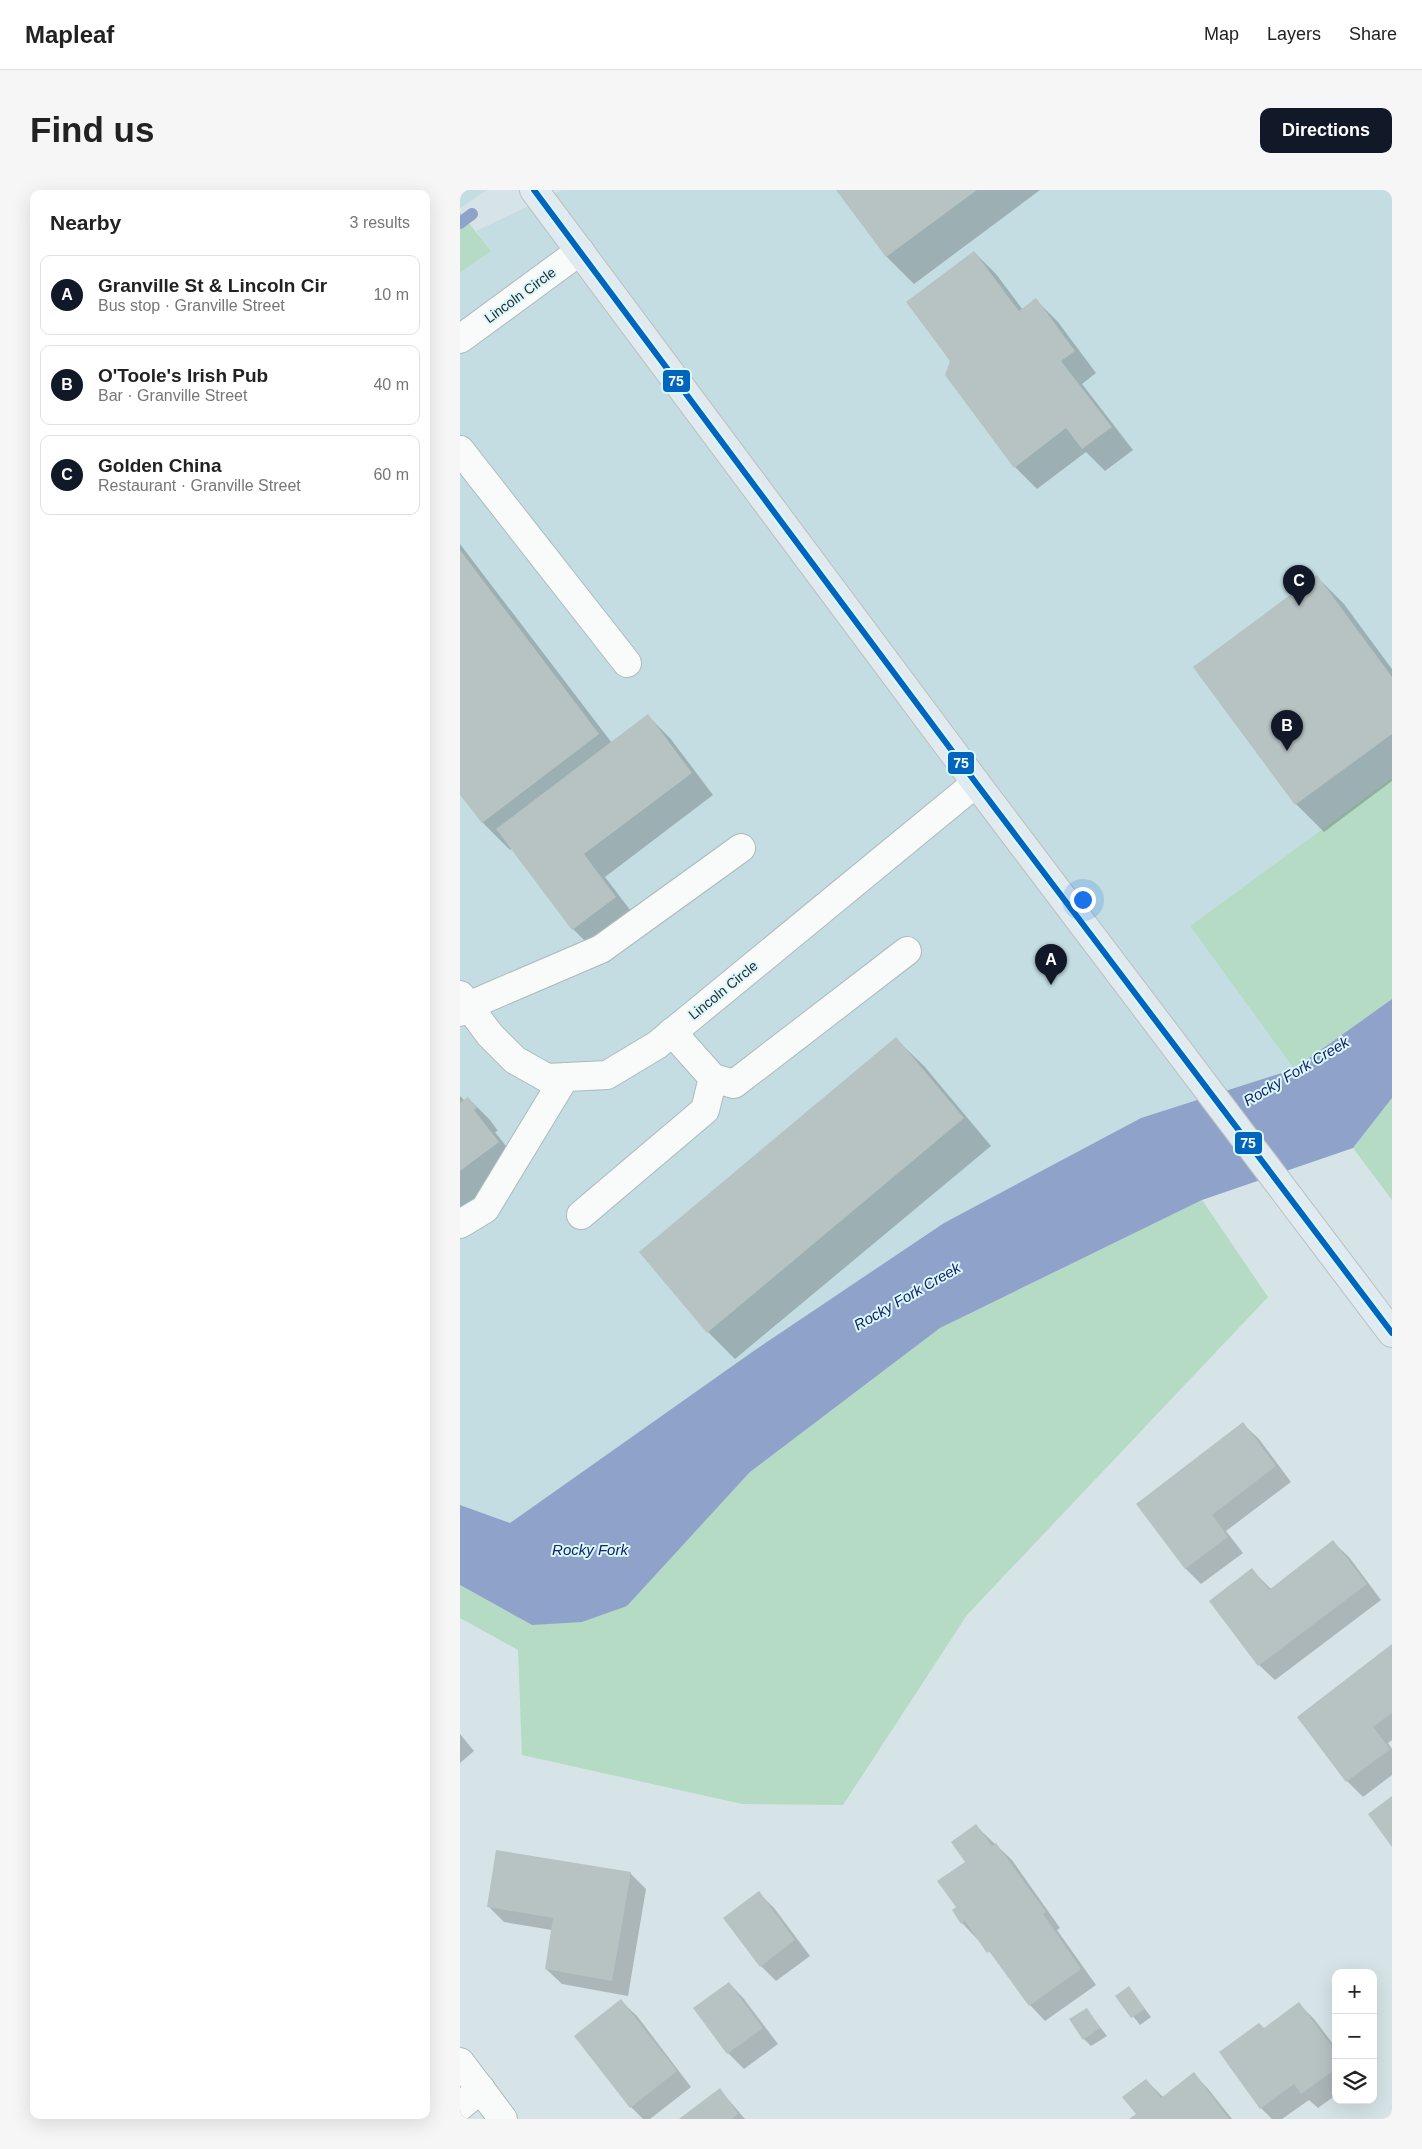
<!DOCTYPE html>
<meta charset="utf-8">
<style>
body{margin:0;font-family:Arial,sans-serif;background:#f6f6f6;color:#222}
.controls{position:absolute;right:15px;bottom:15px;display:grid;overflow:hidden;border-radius:10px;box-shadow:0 5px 20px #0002}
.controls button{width:45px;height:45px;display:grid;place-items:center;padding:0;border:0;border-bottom:1px solid #e0e0e0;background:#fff;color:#222;font:25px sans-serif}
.you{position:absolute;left:622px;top:709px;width:18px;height:18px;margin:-12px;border:4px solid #fff;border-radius:50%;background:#1a73e8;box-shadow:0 0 0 8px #1a73e833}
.badge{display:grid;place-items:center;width:32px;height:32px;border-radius:50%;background:#111827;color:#fff;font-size:16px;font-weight:700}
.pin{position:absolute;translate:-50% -41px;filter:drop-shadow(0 1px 2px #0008)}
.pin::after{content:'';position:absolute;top:26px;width:18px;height:15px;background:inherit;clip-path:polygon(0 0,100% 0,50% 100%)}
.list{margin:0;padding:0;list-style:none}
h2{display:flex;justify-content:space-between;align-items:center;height:65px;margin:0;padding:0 20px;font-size:21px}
h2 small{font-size:16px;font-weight:400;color:#767676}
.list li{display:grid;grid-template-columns:32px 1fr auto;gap:15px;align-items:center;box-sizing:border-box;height:80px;margin:0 10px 10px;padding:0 10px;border:1px solid #e0e0e0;border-radius:10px}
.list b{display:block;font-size:19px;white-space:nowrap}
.list p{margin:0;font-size:16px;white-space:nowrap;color:#767676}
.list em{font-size:16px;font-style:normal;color:#767676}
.icon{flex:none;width:28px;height:28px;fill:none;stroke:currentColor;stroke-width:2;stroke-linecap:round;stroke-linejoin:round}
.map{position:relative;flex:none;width:932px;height:1929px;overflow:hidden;border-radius:10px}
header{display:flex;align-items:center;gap:30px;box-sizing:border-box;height:70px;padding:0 25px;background:#fff;border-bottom:1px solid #e0e0e0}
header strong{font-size:24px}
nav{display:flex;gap:28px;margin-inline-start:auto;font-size:18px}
.intro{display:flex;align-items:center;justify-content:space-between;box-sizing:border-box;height:120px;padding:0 30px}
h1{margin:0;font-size:35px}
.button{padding:12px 22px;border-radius:10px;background:#111827;color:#fff;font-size:18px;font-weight:700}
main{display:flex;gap:30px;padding:0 30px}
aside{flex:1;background:#fff;border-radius:10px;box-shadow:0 5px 20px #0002}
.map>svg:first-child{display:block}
.built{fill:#c3dde2}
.green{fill:#b5dbc4}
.water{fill:#8fa3ca}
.shadow{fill:#0003}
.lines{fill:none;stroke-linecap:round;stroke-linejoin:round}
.stream{stroke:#8fa3ca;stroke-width:12}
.building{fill:#b7c2c2}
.minor-casing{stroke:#aebabc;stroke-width:30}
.major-casing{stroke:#b9c0c1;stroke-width:30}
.minor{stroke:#f9fbfb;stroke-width:28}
.major{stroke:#e1eaef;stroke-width:28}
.bus-1-casing{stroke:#dcf7fb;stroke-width:10}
.bus-1{stroke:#0065bd;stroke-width:6}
.labels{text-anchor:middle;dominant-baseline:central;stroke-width:4;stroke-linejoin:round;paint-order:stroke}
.street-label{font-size:14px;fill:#253031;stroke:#dcf7fb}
.water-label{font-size:15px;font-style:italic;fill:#112464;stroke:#dcf7fb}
.line-badge{stroke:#dcf7fb;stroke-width:2}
.badge-label{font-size:14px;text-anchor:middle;font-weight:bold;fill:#fff}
</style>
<header>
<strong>Mapleaf</strong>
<nav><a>Map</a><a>Layers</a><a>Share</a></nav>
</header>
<div class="intro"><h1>Find us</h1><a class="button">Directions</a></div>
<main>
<aside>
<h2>Nearby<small>3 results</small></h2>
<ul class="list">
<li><span class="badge">A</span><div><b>Granville St &amp; Lincoln Cir</b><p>Bus stop · Granville Street</p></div><em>10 m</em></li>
<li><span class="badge">B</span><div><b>O'Toole's Irish Pub</b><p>Bar · Granville Street</p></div><em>40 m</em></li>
<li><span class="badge">C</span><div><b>Golden China</b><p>Restaurant · Granville Street</p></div><em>60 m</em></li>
</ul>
</aside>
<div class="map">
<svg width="932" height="1929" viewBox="0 0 932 1929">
<rect width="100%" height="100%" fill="#d6e4e7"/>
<g class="built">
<path d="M0,0h27l-27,18z"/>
<path d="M102,0h830v588l-202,148 104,143 -153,49 -197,105 -189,127 -245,173 -50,-18v-1232l31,-22 -15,-20z"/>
</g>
<g class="green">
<path d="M0,22l31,39 -31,22z"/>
<path d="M932,588v221l-98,70 -104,-143z"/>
<path d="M932,908v102l-39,-52z"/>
<path d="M742,1010l66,97 -301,318 -124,190 -101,-1 -220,-49 -4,-105 -58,-32v-33l72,40 95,-19 123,-134 190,-144z"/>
</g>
<path class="water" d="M932,809v99l-39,50 -151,52 -262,128 -190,144 -123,134 -45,16 -50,3 -72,-40v-80l50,18 245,-173 189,-127 197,-105 153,-49z"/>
<g class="shadow">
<path d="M377,0h203l-126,94 -27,-27z"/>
<path d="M514,62l22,22 27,36 13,-10 22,22 38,51 -14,11 51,66 -28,21 -19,-19 -49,37 -22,-22 -63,-107z"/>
<path d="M0,354l152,199 36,-27 22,22 43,57 -108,82 32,42 -42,32 -22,-22 -61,-81 -2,2 -27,-27 -23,-30z"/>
<path d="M857,387l27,27 48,65v112l-68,51 -28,-28 -101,-137z"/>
<path d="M436,849l28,27 67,80 -256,213 -27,-27z"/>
<path d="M0,906l5,5 3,-3 22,22 8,11 -3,1 25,32 -60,46z"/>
<path d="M783,1234l16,15 32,43 -65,49 17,22 -42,31 -15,-15 -49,-65z"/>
<path d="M873,1352l16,15 32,43 -106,80 -16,-15 -48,-64 41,-31 19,19z"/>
<path d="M932,1456v94l-4,3 4,6v26l-29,22 -16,-16 -49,-64z"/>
<path d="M0,1544l14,17 -14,12z"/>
<path d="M516,1636l36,34 48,68 -3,2 39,55 -51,36 -15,-16 -30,-42 -38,-40 -4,-15z"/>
<path d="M170,1683l16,16 -18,107 -66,-12 -16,-15 6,-39 -48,-8 -16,-16z"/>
<path d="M299,1703l15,15 36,48 -34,25 -15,-15z"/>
<path d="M269,1793l15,16 34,45 -34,25 -16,-16 -33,-44z"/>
<path d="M669,1798l22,29 -11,8 -23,-29z"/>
<path d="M161,1811l16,15 54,71 -41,32h-7l-12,-12z"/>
<path d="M839,1814l15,15 22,29v47l-18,13 -9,-8 -27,19h-10l-11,-11 3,-78z"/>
<path d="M627,1820l20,26 -16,10 -7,-7z"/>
<path d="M734,1884l15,16 23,29h-100l5,-4 9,-35 17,17z"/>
<path d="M260,1900l25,29h-64z"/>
</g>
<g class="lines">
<path class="stream" d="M0,33l12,-9"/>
</g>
<g class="building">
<path d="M376,0h141l-91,67z"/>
<path d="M514,61l45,60 17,-13 39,53 -14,10 51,66 -30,22 -16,-21 -52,40 -69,-93 5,-14 -44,-59z"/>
<path d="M0,360l139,184 -117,89 -22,-28z"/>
<path d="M857,385l75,102v57l-97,71 -102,-138z"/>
<path d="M188,524l44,59 -108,81 32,43 -44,33 -76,-101z"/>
<path d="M436,847l68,81 -257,215 -68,-81z"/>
<path d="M8,907l9,11 -3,2 25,32 -39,29v-68z"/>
<path d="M783,1232l33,44 -64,49 16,22 -43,32 -49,-65z"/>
<path d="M873,1350l34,44 -109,82 -49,-65 43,-33 17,22z"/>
<path d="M932,1454v69l-19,14 17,22 -44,33 -49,-65z"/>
<path d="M932,1606v51l-24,-33z"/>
<path d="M516,1634l16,22 4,-3 50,69 -3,2 38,55 -52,37 -40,-55 -2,2 -22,-32 -4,3 -9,-14 4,-3 -19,-26 28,-19 -14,-20z"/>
<path d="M36,1660l135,22 -19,109 -67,-12 8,-51 -66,-11z"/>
<path d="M299,1701l36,49 -35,27 -37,-49z"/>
<path d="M269,1792l34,46 -36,26 -34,-46z"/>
<path d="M669,1796l16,23 -14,9 -16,-22z"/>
<path d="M161,1809l56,72 -47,37 -56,-72z"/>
<path d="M839,1812l37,50v17l-35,25 -7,-10 -34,25 -41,-57 40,-29 5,5z"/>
<path d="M627,1818l13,20 -17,12 -14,-21z"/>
<path d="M734,1882l35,47h-100l7,-5 -14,-17 24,-18 15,19z"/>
<path d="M260,1898l18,26 -6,5h-53z"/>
</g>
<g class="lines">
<defs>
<g id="minor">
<path d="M0,149l120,-88"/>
<path d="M0,260l167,213"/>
<path d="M0,805l30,40 25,25 32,18 60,-3 50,-30 319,-262"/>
<path d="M0,822l8,-6 133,-57 140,-101"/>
<path d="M212,842l41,46 21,6 173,-133"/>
<path d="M121,1025l124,-105 8,-32"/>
<path d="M0,1034l25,-15 80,-132"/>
<path d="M0,1872l43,57"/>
<path d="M0,1916l21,-17"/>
</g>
<path id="major" d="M74,0l442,593 416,550"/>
</defs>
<use href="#minor" class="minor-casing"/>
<use href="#major" class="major-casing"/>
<use href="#minor" class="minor"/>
<use href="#major" class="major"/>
<defs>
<path id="bus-1" d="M74,0l442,593 416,550"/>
</defs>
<use href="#bus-1" class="bus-1-casing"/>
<use href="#bus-1" class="bus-1"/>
</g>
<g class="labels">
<g class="street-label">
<text transform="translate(60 105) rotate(-36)">Lincoln Circle</text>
<text transform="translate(263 800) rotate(-39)">Lincoln Circle</text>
</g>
<g class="water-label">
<text transform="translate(836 881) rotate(-31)">Rocky Fork Creek</text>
<text transform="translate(447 1106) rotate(-30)">Rocky Fork Creek</text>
<text x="130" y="1359">Rocky Fork</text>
</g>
</g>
<g class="line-badge">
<rect x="202" y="179" width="29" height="24" rx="5" fill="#0065bd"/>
<rect x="487" y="561" width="28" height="24" rx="5" fill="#0065bd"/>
<rect x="774" y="941" width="29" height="24" rx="5" fill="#0065bd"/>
</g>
<g class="badge-label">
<text x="216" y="196">75</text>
<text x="501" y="578">75</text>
<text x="788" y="958">75</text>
</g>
</svg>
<div class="controls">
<button>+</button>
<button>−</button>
<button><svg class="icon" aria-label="layers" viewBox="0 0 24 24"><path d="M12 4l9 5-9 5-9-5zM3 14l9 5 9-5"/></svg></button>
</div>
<div class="you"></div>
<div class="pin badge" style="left:591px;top:795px">A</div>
<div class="pin badge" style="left:827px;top:561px">B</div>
<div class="pin badge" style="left:839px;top:416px">C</div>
</div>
</main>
